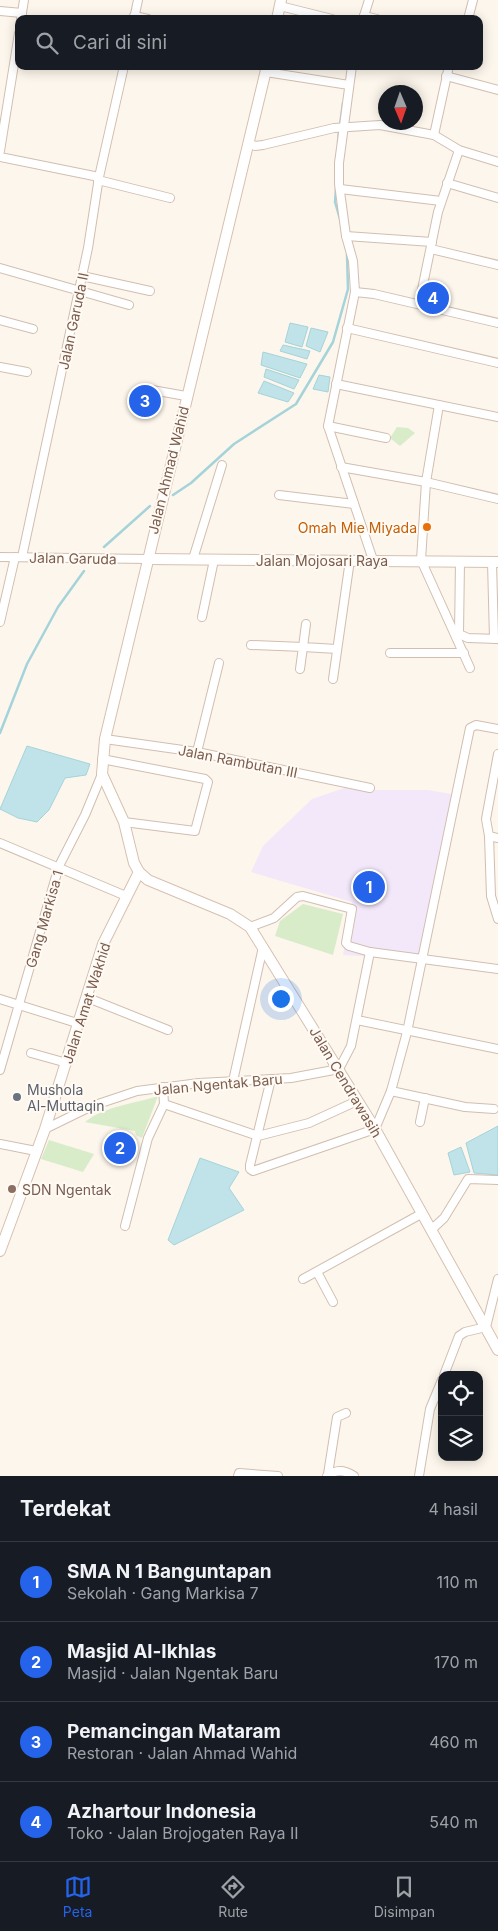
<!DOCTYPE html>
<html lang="id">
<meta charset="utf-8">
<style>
body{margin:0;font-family:Inter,sans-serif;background:#242831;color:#f1f3f6}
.controls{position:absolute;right:15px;bottom:15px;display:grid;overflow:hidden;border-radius:10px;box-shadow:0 2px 12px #0003}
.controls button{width:45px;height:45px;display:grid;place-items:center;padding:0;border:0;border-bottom:1px solid #363941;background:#171b24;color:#f1f3f6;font:25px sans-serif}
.compass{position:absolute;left:378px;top:85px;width:45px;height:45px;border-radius:50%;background:#171b24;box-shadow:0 2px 12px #0003;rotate:178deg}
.you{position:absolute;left:280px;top:998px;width:18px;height:18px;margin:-12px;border:4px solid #fff;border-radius:50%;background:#1a73e8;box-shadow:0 0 0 8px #1a73e833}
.badge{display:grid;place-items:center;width:32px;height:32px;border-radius:50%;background:#2563eb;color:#fff;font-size:16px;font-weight:700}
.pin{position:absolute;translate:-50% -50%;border:2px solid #fff;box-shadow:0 1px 5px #0006}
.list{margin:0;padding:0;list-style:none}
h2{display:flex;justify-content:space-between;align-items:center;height:65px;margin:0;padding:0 20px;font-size:21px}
h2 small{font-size:16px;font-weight:400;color:#9ea1a6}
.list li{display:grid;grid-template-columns:32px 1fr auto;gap:15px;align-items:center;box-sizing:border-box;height:80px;padding:0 20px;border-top:1px solid #363941}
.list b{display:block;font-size:19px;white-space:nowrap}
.list p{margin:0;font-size:16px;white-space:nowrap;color:#9ea1a6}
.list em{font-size:16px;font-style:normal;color:#9ea1a6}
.icon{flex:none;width:28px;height:28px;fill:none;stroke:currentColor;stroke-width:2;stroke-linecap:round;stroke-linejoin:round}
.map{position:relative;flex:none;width:498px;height:1476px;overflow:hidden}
.search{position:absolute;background:#171b24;box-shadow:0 2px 12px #0003;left:15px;right:15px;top:15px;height:55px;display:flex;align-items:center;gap:12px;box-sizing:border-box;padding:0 18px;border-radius:10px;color:#9ea1a6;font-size:19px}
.sheet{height:385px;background:#171b24}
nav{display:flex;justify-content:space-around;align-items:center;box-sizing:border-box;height:70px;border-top:1px solid #363941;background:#171b24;font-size:14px;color:#9ea1a6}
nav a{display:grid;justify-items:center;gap:2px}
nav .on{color:#2563eb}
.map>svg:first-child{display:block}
.education{fill:#f3e8fa}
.green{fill:#d8ecc9}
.water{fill:#bfe3e8;stroke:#a5d3da}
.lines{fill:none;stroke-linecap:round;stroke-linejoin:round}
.stream{stroke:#a5d3da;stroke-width:2.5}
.street-casing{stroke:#d1beb0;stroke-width:10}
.secondary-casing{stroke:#d6c0b0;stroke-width:12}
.street{stroke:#fff;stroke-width:8}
.secondary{stroke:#fff;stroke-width:10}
.food-dot{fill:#e8710a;stroke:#fffaf3;stroke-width:2}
.worship-dot{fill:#6b7280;stroke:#fffaf3;stroke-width:2}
.education-dot{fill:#8d6e63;stroke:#fffaf3;stroke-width:2}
.labels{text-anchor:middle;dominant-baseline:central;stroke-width:4;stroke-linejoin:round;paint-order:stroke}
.street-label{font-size:14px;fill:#7a5c4d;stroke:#fffaf3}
.food-label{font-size:14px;fill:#c56008;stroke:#fffaf3;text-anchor:end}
.worship-label{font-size:14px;fill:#5b616d;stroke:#fffaf3;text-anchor:start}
.education-label{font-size:14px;fill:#785e54;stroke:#fffaf3;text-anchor:start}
</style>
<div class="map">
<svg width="498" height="1476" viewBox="0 0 498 1476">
<rect width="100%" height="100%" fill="#fdf6ec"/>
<path class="education" d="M353,785l19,5h56l29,5 -36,158 -9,6 -69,-4 9,-53 -101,-30 12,-26 49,-47z"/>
<g class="green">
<path d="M397,427l11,1 7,5 -15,13 -10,-8z"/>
<path d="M303,904l40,10 -10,41 -58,-19 5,-15z"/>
<path d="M158,1096l-16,42 -6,-3 -1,-4 -50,-9c20,-16 49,-18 73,-26z"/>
<path d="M49,1140l45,14 -11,18 -42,-13z"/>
</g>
<g class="water">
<path d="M290,323l18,4 -6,20 -17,-5z"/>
<path d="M311,328l17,4 -8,20 -14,-6z"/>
<path d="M283,345l27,6 -3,8 -27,-8z"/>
<path d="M263,352l44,12 -7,14 -39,-13z"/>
<path d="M266,369l33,11 -5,9 -30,-12z"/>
<path d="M319,375l11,2 -2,15 -15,-3z"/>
<path d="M264,381l30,12 -6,9 -30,-9z"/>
<path d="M27,746l63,18 -4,11 -21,3 -16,32 -12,12 -19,-4 -18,-9z"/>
<path d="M498,1126v49l-24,-2 -8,-30z"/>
<path d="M461,1147l9,25 -16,3 -6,-22z"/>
<path d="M200,1158l39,14 -10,16 15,22 -70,35 -6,-5z"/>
</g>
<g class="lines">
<g class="stream">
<path d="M340,125l3,-22"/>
<path d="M338,142l1,-12"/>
<path d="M336,188l-1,14 5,17"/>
<path d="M173,495l18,-12 43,-39 62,-40 37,-62 15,-53 -1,-35"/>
<path d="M104,547l46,-41"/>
<path d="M0,733l27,-69 31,-57 26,-36"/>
</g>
<defs>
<g id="street">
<path d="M280,6l52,13"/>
<path d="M0,11l22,2"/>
<path d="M134,16l14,3"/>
<path d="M364,16l13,3"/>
<path d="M21,19l3,-19"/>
<path d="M134,19l4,-19"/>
<path d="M363,19l6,-19"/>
<path d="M468,19l5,-19"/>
<path d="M352,66l-13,97v21l7,52 7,25 2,31 -27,134 45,134"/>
<path d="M266,72l83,13"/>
<path d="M446,76l52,14"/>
<path d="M434,135l15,-69"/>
<path d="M248,143l7,3 8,-1 71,-17 46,-3 54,10 25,15 39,12"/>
<path d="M0,151l19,-118"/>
<path d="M0,157l99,20"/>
<path d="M98,180l72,18"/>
<path d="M447,183l51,15"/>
<path d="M340,189l101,12"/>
<path d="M346,236l86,6"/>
<path d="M431,249l67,16"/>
<path d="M0,268l129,37"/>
<path d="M82,276l68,15"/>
<path d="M355,292l19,2 124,29"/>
<path d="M419,304l19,-92 21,-62"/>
<path d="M0,320l33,9"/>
<path d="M347,328l151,35"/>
<path d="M0,367l27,5"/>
<path d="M336,384l162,33"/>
<path d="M152,390l34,6"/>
<path d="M328,426l58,12"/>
<path d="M341,467l85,15 13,-77"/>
<path d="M279,495l75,9"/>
<path d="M0,557l147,2"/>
<path d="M22,557l66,-309 11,-71 25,-111"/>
<path d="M193,559l29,-94"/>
<path d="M460,561l-1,73 9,4 30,1"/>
<path d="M492,562l2,77"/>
<path d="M202,617l12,-57"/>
<path d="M0,622l15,-65"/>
<path d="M306,624l-3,23 34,2"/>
<path d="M251,645l52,2 -3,22"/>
<path d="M390,653h74"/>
<path d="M470,668l-49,-108 5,-78 72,17"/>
<path d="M333,679l17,-119"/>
<path d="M105,739l92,13 173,36"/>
<path d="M197,752l22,-89"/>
<path d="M498,754l-12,65 3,17 9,2"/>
<path d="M102,759l103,20 3,3 -13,49 -71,-9"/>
<path d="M489,836l2,60 7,23"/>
<path d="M0,843l126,53"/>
<path d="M250,927l24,-9 23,-21 6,-1 49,13 -6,34 3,3 21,6 128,17"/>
<path d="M88,998l80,32"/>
<path d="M0,999l80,25"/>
<path d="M357,1020l141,29"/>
<path d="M31,1053l36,10"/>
<path d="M0,1070l59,-204 26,-51 17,-41"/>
<path d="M271,1079l-21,86v4l3,2 122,-42 16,-38 16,-59 63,-304 6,-3 22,4"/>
<path d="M233,1081l30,-134"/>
<path d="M391,1091l74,16 29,2"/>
<path d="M164,1104l94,32 51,-13 48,-22"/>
<path d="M420,1122l5,-24"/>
<path d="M45,1129l47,-23 45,-15 62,-8 92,-5 48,-9 12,-23 19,-94"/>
<path d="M0,1144l36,7"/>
<path d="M125,1226l23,-88 16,-34 -1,-17"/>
<path d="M431,1230l13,-12 24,-39 30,1"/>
<path d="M317,1272l16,30"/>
<path d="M303,1279l118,-65"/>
<path d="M444,1375l15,-39 6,-4 21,-5 12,-48"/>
<path d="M328,1474l9,-57 9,-4"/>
<path d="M238,1476l1,-3 39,3"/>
<path d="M327,1476c9,-7 18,-6 27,0"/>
<path d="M419,1476l11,-67 12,-29"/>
</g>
<g id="secondary">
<path d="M277,19l4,-19"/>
<path d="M267,66l-162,673 -3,35 22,48 10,41 5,9 9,8 82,34 20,13 125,202 123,221"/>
<path d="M147,559l351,3"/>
<path d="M0,1251l45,-122 58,-185 36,-72"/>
</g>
</defs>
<use href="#street" class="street-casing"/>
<use href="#secondary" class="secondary-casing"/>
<use href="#street" class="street"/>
<use href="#secondary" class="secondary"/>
</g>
<circle class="food-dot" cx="427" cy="527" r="5"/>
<circle class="worship-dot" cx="17" cy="1097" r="5"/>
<circle class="education-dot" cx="12" cy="1189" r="5"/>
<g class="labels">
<g class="street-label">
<text transform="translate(73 321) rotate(-78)">Jalan Garuda II</text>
<text transform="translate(168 470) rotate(-76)">Jalan Ahmad Wahid</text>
<text transform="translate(73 558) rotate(1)">Jalan Garuda</text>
<text x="322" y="560">Jalan Mojosari Raya</text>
<text transform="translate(238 761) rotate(11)">Jalan Rambutan III</text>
<text transform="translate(44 919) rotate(-74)">Gang Markisa 1</text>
<text transform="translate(86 1003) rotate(-72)">Jalan Amat Wakhid</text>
<text transform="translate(346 1082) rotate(59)">Jalan Cendrawasih</text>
<text transform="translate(218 1084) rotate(-5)">Jalan Ngentak Baru</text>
</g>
<g class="food-label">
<text x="417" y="527">Omah Mie Miyada</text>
</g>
<g class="worship-label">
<text x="27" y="1089">Mushola<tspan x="27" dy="16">Al-Muttaqin</tspan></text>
</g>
<g class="education-label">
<text x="22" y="1189">SDN Ngentak</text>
</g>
</g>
</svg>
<div class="controls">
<button><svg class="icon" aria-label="locate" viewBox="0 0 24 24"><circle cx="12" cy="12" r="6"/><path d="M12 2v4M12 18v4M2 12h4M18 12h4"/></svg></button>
<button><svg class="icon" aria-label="layers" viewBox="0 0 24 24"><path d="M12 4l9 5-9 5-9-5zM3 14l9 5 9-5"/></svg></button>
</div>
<svg class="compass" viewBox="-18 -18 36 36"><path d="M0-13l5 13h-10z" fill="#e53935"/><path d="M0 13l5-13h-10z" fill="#9ea1a6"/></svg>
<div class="you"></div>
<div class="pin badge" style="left:369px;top:887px">1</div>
<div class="pin badge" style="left:120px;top:1148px">2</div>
<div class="pin badge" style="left:145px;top:401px">3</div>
<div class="pin badge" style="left:433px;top:298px">4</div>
<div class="search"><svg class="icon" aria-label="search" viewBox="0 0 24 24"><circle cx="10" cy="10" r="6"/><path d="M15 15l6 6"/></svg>Cari di sini</div>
</div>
<section class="sheet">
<h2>Terdekat<small>4 hasil</small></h2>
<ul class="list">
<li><span class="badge">1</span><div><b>SMA N 1 Banguntapan</b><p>Sekolah · Gang Markisa 7</p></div><em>110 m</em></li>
<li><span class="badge">2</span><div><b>Masjid Al-Ikhlas</b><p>Masjid · Jalan Ngentak Baru</p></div><em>170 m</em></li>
<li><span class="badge">3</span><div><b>Pemancingan Mataram</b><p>Restoran · Jalan Ahmad Wahid</p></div><em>460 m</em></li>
<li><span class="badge">4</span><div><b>Azhartour Indonesia</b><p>Toko · Jalan Brojogaten Raya II</p></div><em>540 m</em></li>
</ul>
</section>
<nav>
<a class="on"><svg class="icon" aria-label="map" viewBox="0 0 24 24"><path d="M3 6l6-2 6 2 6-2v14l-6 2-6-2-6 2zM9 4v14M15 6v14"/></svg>Peta</a>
<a><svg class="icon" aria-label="directions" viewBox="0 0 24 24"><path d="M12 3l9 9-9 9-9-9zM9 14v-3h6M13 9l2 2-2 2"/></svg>Rute</a>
<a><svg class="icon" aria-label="saved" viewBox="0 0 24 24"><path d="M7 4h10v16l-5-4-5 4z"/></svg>Disimpan</a>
</nav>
